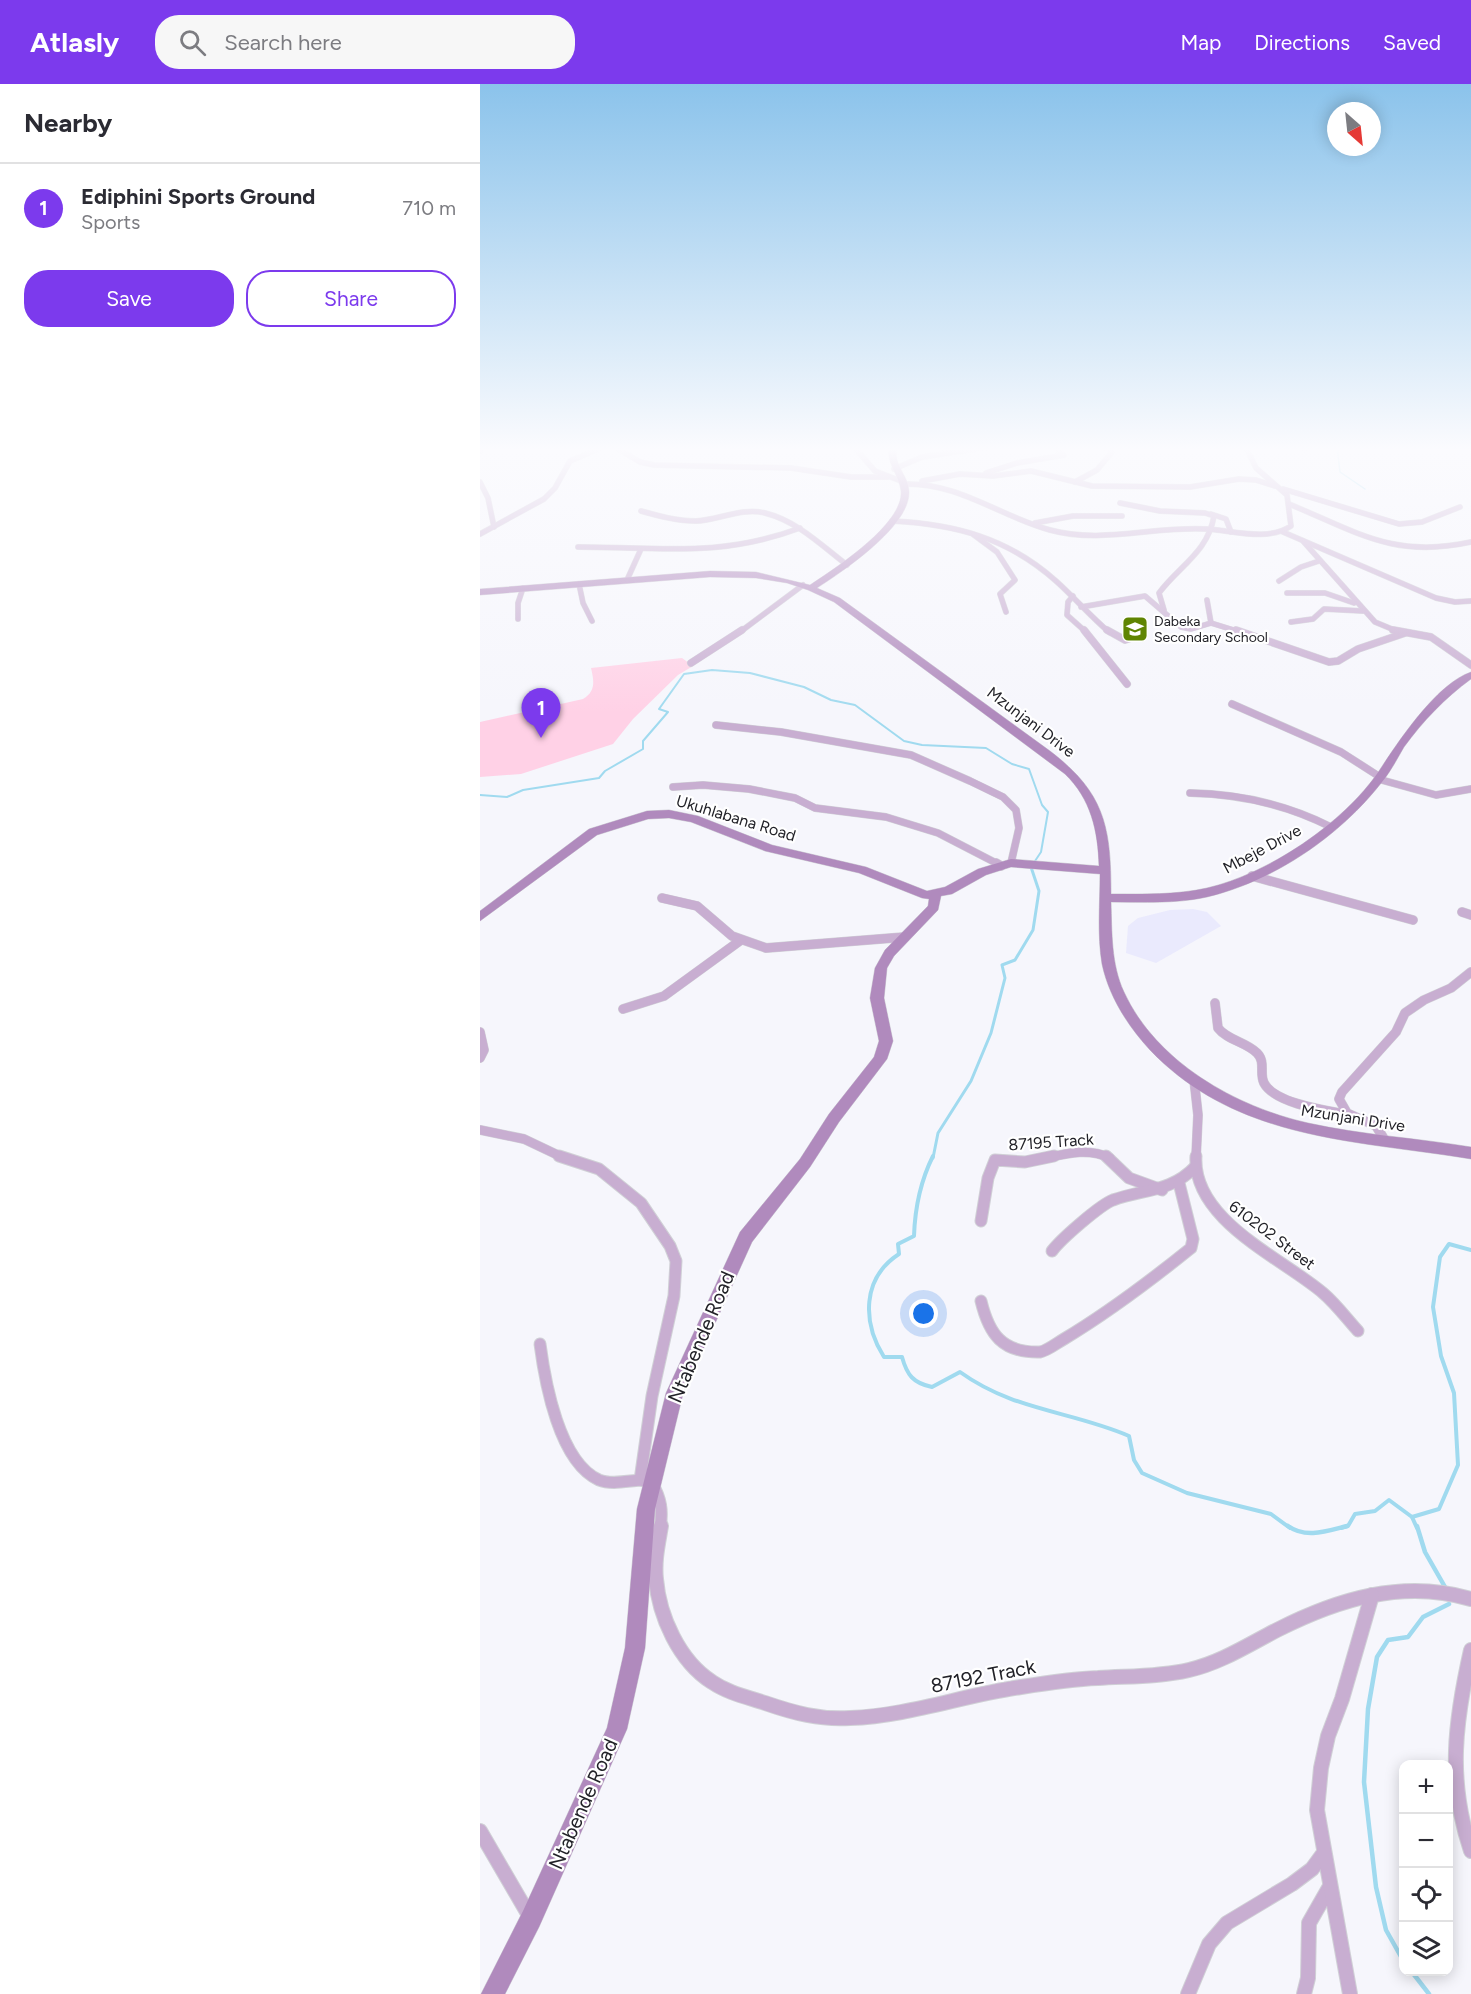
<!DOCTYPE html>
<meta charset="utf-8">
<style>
body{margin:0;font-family:Figtree,sans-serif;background:#f7f7f7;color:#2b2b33}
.controls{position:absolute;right:18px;bottom:18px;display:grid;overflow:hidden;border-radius:12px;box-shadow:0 3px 15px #0003}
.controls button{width:54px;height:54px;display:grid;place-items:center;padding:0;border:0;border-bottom:2px solid #e1e1e2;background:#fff;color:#2b2b33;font:30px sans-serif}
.compass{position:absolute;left:847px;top:18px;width:54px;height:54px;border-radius:50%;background:#fff;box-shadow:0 3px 15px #0003;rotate:153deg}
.you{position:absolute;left:444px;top:1230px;width:21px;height:21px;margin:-15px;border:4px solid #fff;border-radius:50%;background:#1a73e8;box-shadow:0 0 0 9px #1a73e833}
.badge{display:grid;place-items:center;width:39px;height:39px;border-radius:50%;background:#7c3aed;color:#fff;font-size:20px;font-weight:700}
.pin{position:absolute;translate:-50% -50px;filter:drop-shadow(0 2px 3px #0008)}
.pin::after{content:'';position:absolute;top:32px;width:21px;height:18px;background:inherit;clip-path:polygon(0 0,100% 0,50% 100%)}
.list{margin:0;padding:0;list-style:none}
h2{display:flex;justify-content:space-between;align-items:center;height:78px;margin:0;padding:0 24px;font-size:26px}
h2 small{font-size:20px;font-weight:400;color:#7c7c81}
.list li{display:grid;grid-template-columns:39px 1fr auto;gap:18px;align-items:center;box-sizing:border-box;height:90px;padding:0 24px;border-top:2px solid #e1e1e2}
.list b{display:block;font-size:22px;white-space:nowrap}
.list p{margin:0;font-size:20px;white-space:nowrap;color:#7c7c81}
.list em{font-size:20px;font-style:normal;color:#7c7c81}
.actions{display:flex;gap:12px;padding:18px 24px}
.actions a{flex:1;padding:14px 0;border:2px solid #7c3aed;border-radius:24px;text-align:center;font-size:21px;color:#7c3aed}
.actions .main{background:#7c3aed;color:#fff}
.icon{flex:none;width:33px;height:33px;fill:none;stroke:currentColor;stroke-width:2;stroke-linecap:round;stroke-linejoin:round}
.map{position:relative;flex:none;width:991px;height:1910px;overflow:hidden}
header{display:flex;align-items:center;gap:36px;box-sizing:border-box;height:84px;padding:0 30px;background:#7c3aed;color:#fff}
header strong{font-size:28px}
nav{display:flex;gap:33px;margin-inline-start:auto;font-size:21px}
.search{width:420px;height:54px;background:#f7f7f7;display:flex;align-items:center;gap:15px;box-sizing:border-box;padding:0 21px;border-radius:24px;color:#7c7c81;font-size:22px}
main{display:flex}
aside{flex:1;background:#fff}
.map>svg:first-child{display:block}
.built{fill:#eaeafd}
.green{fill:#ffd1e6}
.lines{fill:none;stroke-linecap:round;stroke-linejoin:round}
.stream-far4{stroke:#a0daef;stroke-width:1.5}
.stream-far3{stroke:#a0daef;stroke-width:2}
.stream-far2{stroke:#a0daef;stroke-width:3}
.stream-far1{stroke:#a0daef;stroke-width:4}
.stream{stroke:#a0daef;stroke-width:4.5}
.street-far4-casing{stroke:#d0d0d6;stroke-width:6}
.street-far3-casing{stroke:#d0d0d6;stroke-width:8}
.street-far2-casing{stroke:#d0d0d6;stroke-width:10}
.street-far1-casing{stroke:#d0d0d6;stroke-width:13}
.street-casing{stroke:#d0d0d6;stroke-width:16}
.secondary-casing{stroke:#d0d0d6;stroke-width:1}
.street-far4{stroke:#c8aed1;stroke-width:5}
.street-far3{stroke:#c8aed1;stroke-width:7}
.street-far2{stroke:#c8aed1;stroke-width:9}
.street-far1{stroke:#c8aed1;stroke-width:11}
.street{stroke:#c8aed1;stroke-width:14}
.secondary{fill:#b08abd;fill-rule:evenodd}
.labels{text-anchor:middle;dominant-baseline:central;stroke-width:4.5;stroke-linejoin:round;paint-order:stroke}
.far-poi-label{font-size:14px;fill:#222228;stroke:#fff;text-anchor:start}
.street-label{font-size:16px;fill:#222228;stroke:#fff}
.near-street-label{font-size:20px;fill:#222228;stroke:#fff}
</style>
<header>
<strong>Atlasly</strong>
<div class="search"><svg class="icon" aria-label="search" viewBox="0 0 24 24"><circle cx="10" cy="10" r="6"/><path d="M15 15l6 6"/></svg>Search here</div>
<nav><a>Map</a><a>Directions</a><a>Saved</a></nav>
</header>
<main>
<aside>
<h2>Nearby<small></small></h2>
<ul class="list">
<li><span class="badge">1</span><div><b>Ediphini Sports Ground</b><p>Sports</p></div><em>710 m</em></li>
</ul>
<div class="actions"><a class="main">Save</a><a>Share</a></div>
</aside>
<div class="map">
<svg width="991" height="1910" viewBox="0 0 991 1910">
<rect width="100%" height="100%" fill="#f6f6fc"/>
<path class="built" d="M713,825l14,3 14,14 -65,37 -30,-10 2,-27 10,-8 32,-8z"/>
<path class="green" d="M202,574l11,8 -15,9 -45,44 -20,25 -92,30 -41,3v-55l103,-23c13,-8 11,-18 8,-31z"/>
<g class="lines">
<path class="stream-far4" d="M857,363l3,25 25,17"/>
<path class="stream-far3" d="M0,711l27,2 16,-7 76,-12 6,-7 38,-22v-8l25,-29 -9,-3 25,-35 28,-4 38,3 54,14 27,13 24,5 49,36 18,4 64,3 26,16 17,5 13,36 6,7 -7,40 -8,12"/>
<path class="stream-far2" d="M453,1074l5,-25 33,-52 20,-48 14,-55 -3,-13 13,-5 18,-30 6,-39 -8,-24 3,-4"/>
<g class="stream-far1">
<path d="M453,1072c-13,26 -18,51 -19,80l-16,8 1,10c-37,24 -37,68 -15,103h18c5,18 11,26 30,30l28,-15c54,39 111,39 169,64l5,24 8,13 45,20 84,21 19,14"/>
<path d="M932,1433l5,11"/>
<path d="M861,1444l7,-2 7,-12 20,-3 14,-11 23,17 27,-8 19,-44 -4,-72 -13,-37 -8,-49 7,-50 9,-13 22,6"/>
</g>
<g class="stream">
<path d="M808,1442c18,13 39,5 59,0"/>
<path d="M937,1442l8,26 20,35"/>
<path d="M924,1878l-18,-32 -10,-43 -12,-105 4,-73 9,-52 11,-17 20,-3 15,-20 26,-13"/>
<path d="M932,1888l17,22"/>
</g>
<defs>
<g id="street-far4">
<path d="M135,363l25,15 14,3 137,3 60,9h37"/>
<path d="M374,363l21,24 26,10"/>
<path d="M825,365l4,-2"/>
<path d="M0,367l3,-4"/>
<path d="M414,385l28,-12 67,-10"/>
<path d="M506,389l31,-10 47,-8 -10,-8"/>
<path d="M442,397l38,-7 33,2 38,-5 61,15 98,1 49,-8 17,1 19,6"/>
<path d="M0,398l8,16 6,29"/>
<path d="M595,398l22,-12 15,-18 -7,-5"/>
<path d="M423,400c55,-2 96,32 147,46 51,14 104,-4 156,-1 26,1 61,13 85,-3l-4,-31 -31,-27 -10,-21"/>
<path d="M803,405l116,35 23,-2 38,-15"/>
<path d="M640,419l40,8 45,2 9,3c-6,36 -35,50 -55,77l5,17"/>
<path d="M809,420c68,28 105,55 182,38"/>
<path d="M161,427c18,5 36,10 55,10 23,-1 46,-14 69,-8 32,8 56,32 82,52"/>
<path d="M731,430l15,5 5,13"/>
<path d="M412,437c63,3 116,17 164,60 18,16 34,35 53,51"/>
<path d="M555,439l38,-7h49"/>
<path d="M803,448l153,66 19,4 16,-1"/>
<path d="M0,450l64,-35 11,-11 15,-27 33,-14"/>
<path d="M494,451l23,17 18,28 -15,14 6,18"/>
<path d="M823,457l72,81 24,10"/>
<path d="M98,463c82,0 142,11 222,-19"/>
<path d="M147,496l14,-31"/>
<path d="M799,497l22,-14 18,-6"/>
<path d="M99,500l4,19 9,18"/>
<path d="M807,509h38l29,10"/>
<path d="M593,512l-5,6 -1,13 19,17"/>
<path d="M727,516l4,23"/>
<path d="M601,523l64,-11 36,31 10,2 20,-6 29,9"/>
<path d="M38,535v-16l5,-15"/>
<path d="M811,538l22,-3 11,-10 39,2"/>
<path d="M260,548l63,-47"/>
</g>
<g id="street-far3">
<path d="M604,546l43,54"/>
<path d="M627,546l18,10 15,-5"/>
<path d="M756,546l93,32 9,-1 20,-12 47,-16"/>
<path d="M913,546l38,7 40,28"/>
<path d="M211,579l51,-33"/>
<path d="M752,620l109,48 39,25"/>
<path d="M236,641l65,7 130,23 59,26 33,16 13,13 3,18 -8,35"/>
<path d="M898,695l58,16 35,-6"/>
<path d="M193,703l30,-2 46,4 46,9 20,10 71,9 52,16 60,31"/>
<path d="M710,709c50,1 96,11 141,34"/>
</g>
<g id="street-far2">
<path d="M516,779l5,3"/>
<path d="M772,792l161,44"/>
<path d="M182,814l35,8 35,30 34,12 139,-11"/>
<path d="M982,828l9,3"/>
<path d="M735,919l3,25c9,12 28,14 39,25 9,9 2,20 7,30 11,21 65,28 86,32"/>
<path d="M143,925l41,-13 77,-56"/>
<path d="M0,948l4,18 -4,8"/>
<path d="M714,995l4,36 -2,43"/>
<path d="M0,1046l44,9 40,19"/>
<path d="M906,1058l-10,-16 -29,-13 -8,-14 3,-7 54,-60 9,-19 19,-13 27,-12 20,-16"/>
<path d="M567,1074c22,-5 42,-10 63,0"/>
</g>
<g id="street-far1">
<path d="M79,1072l40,13 42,34 29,43 6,15 -2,35 -22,100 -12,84 12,3c9,15 11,28 8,45"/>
<path d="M626,1072l23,22 33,12"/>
<path d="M716,1072c-4,64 86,102 127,137 13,11 24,26 35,38"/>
<path d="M501,1137l7,-43 7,-18 30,2 29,-6"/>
<path d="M572,1167c9,-12 48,-46 61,-51 31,-11 58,-8 82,-33"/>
<path d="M501,1217c8,33 21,52 59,51 7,-1 17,-9 24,-13 45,-27 86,-58 127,-91l2,-9 -14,-56"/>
<path d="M60,1260c5,38 19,118 59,136 12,5 28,1 41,0"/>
</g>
<g id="street">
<path d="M181,1442c-3,18 -7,35 -5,53 3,37 23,82 56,103 16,11 35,15 53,21 29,10 55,17 85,15 58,-2 114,-23 171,-31 25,-4 51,-8 77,-9 30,-2 61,-1 91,-8 31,-7 59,-25 88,-40 61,-31 126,-51 194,-31"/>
<path d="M991,1566c-16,71 -24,130 0,201"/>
<path d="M0,1747l50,86"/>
<path d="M708,1910l21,-50 18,-21 65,-39 20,-15 11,-15"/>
<path d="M824,1910l4,-16 1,-55 20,-35"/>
<path d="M870,1910l-33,-184 4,-42 7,-32 14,-37 30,-104"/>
</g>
<path id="secondary" d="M409,363h8c-4,19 11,27 12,44 2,35 -66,80 -92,97l23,10 210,153c55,42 61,76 61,143 32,0 65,1 96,-6 61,-14 137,-65 172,-117 19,-29 57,-87 92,-99v7c-26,19 -48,42 -67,68 -7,12 -13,24 -22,35 -42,54 -108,99 -175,115 -31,7 -64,5 -96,5 1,30 0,62 13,90 32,70 112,115 184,131 54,12 109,15 163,24v12c-115,-19 -234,-18 -321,-109 -22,-24 -41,-53 -48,-86 -5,-30 -2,-61 -2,-90l-89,-7 -25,8 -34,19 -11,2 -3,14 -44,46 -7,12 -3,30 9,43 -6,18 -48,63 -29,45 -58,75 -69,152 -28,115 -10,139 -18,81 -88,198 -34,67h-24l42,-83 84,-183 18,-80 12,-139 29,-116 74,-161 60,-73 29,-45 45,-57 5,-16 -9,-43 5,-30 10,-18 43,-44 1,-7 -7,-1 -63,-25 -94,-22 -74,-29 -22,-4 -21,1 -51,16 -117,86v-10l109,-82 58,-18 22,-1 29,6 74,29 94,22 61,24 18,-4 33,-18 33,-10 88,7c-1,-35 -8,-67 -34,-92l-231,-172 -26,-12 -21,-7 -31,-5 -46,-1 -230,18v-6l230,-18 46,1 54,13c24,-16 94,-61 91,-94 -2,-17 -15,-27 -12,-44z"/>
</defs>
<use href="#street-far4" class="street-far4-casing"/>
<use href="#street-far3" class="street-far3-casing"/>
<use href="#street-far2" class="street-far2-casing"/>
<use href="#street-far1" class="street-far1-casing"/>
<use href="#street" class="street-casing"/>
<use href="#secondary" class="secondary-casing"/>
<use href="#street-far4" class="street-far4"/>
<use href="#street-far3" class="street-far3"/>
<use href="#street-far2" class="street-far2"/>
<use href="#street-far1" class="street-far1"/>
<use href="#street" class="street"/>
<use href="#secondary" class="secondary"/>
</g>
<linearGradient id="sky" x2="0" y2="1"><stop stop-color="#8bc3eb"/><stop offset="0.58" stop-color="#fbfbfe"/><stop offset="1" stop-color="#fbfbfe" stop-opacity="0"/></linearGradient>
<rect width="991" height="630" fill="url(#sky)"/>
<defs>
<symbol id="school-square" viewBox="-11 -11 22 22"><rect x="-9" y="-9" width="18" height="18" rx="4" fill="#5f8402" stroke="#fff"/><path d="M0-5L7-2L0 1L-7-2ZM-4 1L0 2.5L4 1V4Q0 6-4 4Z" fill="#fff"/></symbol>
</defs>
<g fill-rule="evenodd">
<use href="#school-square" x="640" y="530" width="30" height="30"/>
</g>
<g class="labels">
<g class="far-poi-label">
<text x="674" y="537">Dabeka<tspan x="674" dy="16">Secondary School</tspan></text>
</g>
<g class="street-label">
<text transform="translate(551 638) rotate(37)">Mzunjani Drive</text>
<text transform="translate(256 734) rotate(17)">Ukuhlabana Road</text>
<text transform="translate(782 765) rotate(-28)">Mbeje Drive</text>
<text transform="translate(873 1034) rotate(9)">Mzunjani Drive</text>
<text transform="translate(571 1058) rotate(-4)">87195 Track</text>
<text transform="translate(792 1151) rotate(37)">610202 Street</text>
</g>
<g class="near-street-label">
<text transform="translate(221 1253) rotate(-67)">Ntabende Road</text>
<text transform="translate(503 1592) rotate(-11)">87192 Track</text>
<text transform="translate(103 1720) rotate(-66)">Ntabende Road</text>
</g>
</g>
</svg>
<div class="controls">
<button>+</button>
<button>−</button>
<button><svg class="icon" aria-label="locate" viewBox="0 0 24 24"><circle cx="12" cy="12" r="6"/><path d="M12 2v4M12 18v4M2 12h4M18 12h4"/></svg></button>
<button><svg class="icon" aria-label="layers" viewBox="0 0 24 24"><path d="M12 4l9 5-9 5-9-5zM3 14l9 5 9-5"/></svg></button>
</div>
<svg class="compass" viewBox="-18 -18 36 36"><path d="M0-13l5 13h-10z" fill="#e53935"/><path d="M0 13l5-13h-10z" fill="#7c7c81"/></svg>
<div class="you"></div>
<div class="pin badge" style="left:61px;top:654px">1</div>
</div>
</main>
